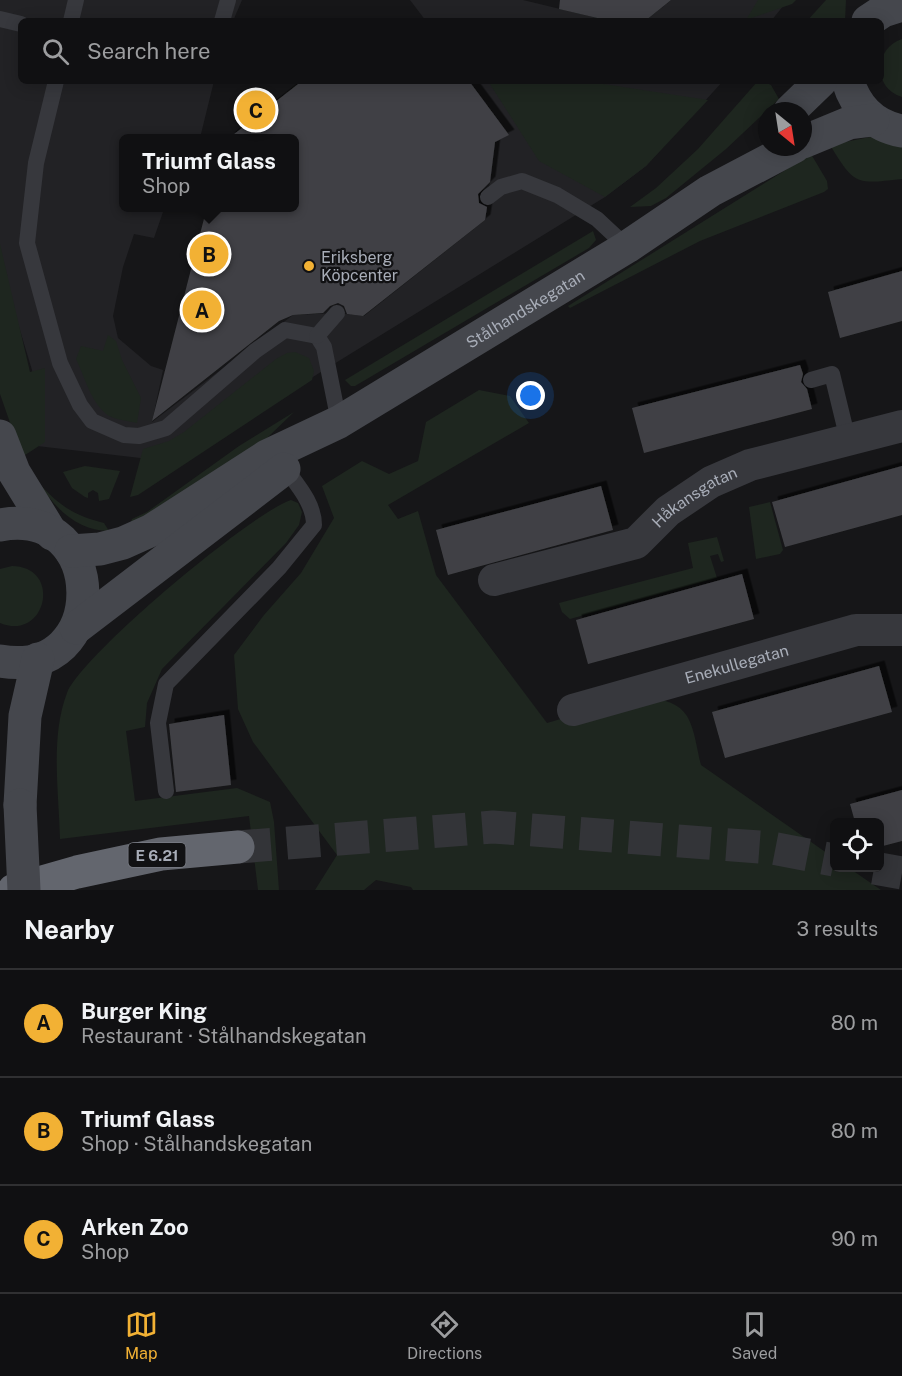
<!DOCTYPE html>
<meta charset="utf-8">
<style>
body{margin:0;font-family:"Public Sans",sans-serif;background:#19191b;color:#f1f3f6}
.controls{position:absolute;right:18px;bottom:18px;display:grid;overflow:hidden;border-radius:9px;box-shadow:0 3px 15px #0003}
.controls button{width:54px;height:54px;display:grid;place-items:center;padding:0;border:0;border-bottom:2px solid #303032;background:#101012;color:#f1f3f6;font:30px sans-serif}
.compass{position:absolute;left:758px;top:102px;width:54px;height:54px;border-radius:50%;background:#101012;box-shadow:0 3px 15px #0003;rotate:150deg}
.you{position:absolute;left:531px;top:396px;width:21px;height:21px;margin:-15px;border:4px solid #fff;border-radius:50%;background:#1a73e8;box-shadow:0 0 0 9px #1a73e833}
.badge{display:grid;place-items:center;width:39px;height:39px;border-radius:50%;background:#f2b134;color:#111;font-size:20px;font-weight:700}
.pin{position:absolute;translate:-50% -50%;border:3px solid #fff;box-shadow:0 2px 6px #0006}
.popup{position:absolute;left:119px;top:134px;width:180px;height:78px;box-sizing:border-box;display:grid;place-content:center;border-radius:9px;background:#101012;filter:drop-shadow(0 2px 4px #0005);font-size:20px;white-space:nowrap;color:#9c9d9f}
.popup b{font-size:22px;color:#f1f3f6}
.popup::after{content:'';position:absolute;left:50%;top:100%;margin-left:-12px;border:12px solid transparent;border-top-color:#101012}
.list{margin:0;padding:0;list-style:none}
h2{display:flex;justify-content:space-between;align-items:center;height:78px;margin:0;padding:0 24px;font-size:26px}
h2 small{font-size:20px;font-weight:400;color:#9c9d9f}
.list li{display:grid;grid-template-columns:39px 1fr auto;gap:18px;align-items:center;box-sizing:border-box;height:108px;padding:0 24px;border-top:2px solid #303032}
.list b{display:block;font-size:22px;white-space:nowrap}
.list p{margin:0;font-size:20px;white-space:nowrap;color:#9c9d9f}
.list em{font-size:20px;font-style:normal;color:#9c9d9f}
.icon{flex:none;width:33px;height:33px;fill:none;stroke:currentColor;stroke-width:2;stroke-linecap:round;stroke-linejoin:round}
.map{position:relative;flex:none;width:902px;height:890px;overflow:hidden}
.search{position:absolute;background:#101012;box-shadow:0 3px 15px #0003;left:18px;right:18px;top:18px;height:66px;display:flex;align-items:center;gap:15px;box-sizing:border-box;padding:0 21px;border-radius:9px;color:#9c9d9f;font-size:22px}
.sheet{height:402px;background:#101012}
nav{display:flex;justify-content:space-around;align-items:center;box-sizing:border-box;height:84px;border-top:2px solid #303032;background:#101012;font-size:16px;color:#9c9d9f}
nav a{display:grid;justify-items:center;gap:3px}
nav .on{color:#f2b134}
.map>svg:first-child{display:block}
.built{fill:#222225}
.green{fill:#1e261f}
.building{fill:#404145;filter:url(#shadow)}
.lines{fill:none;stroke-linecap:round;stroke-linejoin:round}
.highway-tunnel{stroke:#333438;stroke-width:33;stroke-dasharray:33 16;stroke-linecap:butt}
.lane{stroke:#37383d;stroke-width:16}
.street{stroke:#37383d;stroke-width:32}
.secondary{stroke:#45474d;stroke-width:33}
.highway{stroke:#63666e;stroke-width:33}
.secondary-bridge{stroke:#45474d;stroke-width:33}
.poi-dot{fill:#f2b134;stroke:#111113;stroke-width:2}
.labels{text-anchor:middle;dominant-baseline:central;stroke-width:4.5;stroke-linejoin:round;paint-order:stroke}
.shield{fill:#111113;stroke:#7b7e86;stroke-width:1.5}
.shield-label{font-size:15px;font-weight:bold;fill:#a8adb8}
.poi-label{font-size:16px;fill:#a8adb8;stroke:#111113;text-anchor:start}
.street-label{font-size:16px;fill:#a8adb8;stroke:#111113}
</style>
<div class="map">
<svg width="902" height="890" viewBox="0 0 902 890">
<defs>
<filter id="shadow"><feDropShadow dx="5.5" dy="-5.5" stdDeviation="0" flood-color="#0009"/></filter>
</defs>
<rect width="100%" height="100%" fill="#161618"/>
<g class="built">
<path d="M0,0h242l-9,21h-212v60h193l-14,57h-76v70h54l-15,4 -9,26 -20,-4 -11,33 -10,49 5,22 33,28 12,4 -11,52 141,-107 44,-2 27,3 121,-96 10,-78 13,-7 -39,-54h254l-77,85 -41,31 -430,265 -138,-16 -5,-76 -32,-106z"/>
<path d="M410,0h113l87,21h-184z"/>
<path d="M671,0h117l-17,21h-126z"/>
</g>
<g class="green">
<path d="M758,0h38l-4,4 -46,16z"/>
<path d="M826,0h20l-1,21h-38z"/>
<path d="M902,39v58c-30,-9 -28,-49 0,-58z"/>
<path d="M488,81h96l124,19 -62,66 -41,31 -66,-36z"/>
<path d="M763,81l8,4 8,14 -53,50 -60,49 -15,8 -21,1 26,-19 42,-39 59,-67z"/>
<path d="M870,137l32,7v35c-46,5 -47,7 -72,-34z"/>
<path d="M811,154l16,27 1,8 -4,3 -124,49 -130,67 -2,-2z"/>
<path d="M593,231l3,9 -7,8 -234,138h-4l-6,-6z"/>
<path d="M0,244l30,128 15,-4v74l-23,15 -22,-63z"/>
<path d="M108,335l8,6 6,19 19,38 -4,25c-8,-2 -20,-3 -28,-7 -18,-12 -24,-39 -33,-57l5,-13 22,5z"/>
<path d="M295,352l14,6 5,13 -2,9 -174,115 -8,2 13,-48 26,-8 15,-9 92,-73 11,-6z"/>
<path d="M479,390l31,6 19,27 -141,82 10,14 20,-8 18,64 111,148c34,-9 116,-45 140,-7 8,13 10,35 14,49l133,93v10h15l32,22h-468l-2,-3 -35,-7 -12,10h-49l22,-35 -84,-113 -15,-33 -4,-54 30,-40 37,-42 33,-55 -12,-32 40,-25 27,13 29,-13 8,-39z"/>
<path d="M294,412l-27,26 -130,84 -7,2 2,-5 15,-7 92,-66z"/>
<path d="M85,466l35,5 -11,28 -10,2 -1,-8 -5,-3 -5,3v5l-3,-1 -13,-9 -9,-16z"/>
<path d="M38,482c20,23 37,34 66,41l5,8c-32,0 -54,-23 -71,-49z"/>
<path d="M291,500l7,3 4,9 -3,13 -13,18 -124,126 -15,34 -2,24 -19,4 9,70 102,-13 33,14 4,20 5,68h-21l-9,-74 -189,23c-1,-46 -10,-102 7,-146 16,-39 183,-179 224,-193z"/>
<path d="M770,502l13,48 -3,4 -24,5 -7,-52z"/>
<path d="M717,537l7,24 -3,1 -3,-8 -8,2 7,22 -147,41 -8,-7 -3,-9 134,-35 -5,-25z"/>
<path d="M12,566c51,1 34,76 -12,57v-54z"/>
</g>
<g class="building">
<path d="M560,0h111l-26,21h-35l-51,-12z"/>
<path d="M302,81h167l40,54 -14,7 -5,40 -12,12 1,9 8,4 -2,13 -122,96 -16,-2 -3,-8 -6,-3 -8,3 -7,7 -30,2 -14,6 -127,100 55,-214h87v-69h-65z"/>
<path d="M902,271v50l-62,17 -12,-46z"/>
<path d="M800,365l3,9 -2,8 6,7 5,20 -168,44 -12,-45z"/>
<path d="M902,466v49l-117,32 -13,-45z"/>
<path d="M601,486l12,44 -165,45 -12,-45z"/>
<path d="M742,574l12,45 -166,45 -12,-44z"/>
<path d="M879,666l13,46 -167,46 -13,-46z"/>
<path d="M224,715l7,70 -55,7 -7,-68z"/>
<path d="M902,790v51l-23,6v-25h-24l-5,-18z"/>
</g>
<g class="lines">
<g class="highway-tunnel">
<path d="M238,847l255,-20 279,21 62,12"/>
<path d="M874,868l28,5"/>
</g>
<g class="lane">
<path d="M0,19l21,5"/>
<path d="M71,21l5,-21"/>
<path d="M222,21l6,-21"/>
<path d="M56,81l-20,82 -9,80 33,120 20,42 12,16 32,14 15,1 27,-8 89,-77 30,-21 32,6 7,11 15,75"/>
<path d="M488,197l13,-10 21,-6 35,14 40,24 30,28"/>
<path d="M317,336l20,-23"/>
<path d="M811,380l21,-6 16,66"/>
<path d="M166,791l-8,-68 8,-39 113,-116 35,-43c0,-22 -17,-40 -29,-57"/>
</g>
<g class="street">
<path id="s1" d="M494,580l142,-37 32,-32 43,-29 39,-17 152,-39"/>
<path id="s2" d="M573,710l283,-80h46"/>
</g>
<g class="secondary">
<path d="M868,21l15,-10 19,-6"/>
<path d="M848,81c8,27 26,45 54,50"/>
<path d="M790,111l31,-30"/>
<path d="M803,142l46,-19 24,-3"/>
<path d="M0,436l14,36 38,62"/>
<path d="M0,525c109,-21 112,156 0,136"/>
<path id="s3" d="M71,551l29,-2 23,-6 29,-13 115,-74 72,-34 288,-175 83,-56 84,-44"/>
<path d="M76,628l208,-159"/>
<path d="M20,805l5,-89 13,-57"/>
</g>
<path class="highway" d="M14,890l63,-18 84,-18 77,-7"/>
<path class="secondary-bridge" d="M20,805l4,85"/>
</g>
<circle class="poi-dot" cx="309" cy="266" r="6"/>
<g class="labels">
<rect class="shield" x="128.5" y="843" width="57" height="24" rx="4.5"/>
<g class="shield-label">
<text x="157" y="855">E 6.21</text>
</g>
<g class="poi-label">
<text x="321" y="257">Eriksberg<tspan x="321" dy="18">Köpcenter</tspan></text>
</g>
<g class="street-label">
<text stroke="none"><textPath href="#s3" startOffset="519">Stålhandskegatan</textPath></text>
<text stroke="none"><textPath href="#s1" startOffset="222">Håkansgatan</textPath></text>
<text stroke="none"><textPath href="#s2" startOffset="170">Enekullegatan</textPath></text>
</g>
</g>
</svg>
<div class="controls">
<button><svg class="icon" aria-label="locate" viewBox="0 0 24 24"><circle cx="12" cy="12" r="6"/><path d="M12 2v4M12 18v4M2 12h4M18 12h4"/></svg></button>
</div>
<svg class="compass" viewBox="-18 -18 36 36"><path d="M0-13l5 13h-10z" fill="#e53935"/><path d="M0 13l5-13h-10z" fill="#9c9d9f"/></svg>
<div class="you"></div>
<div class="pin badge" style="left:202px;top:310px">A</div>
<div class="pin badge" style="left:209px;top:254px">B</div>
<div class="popup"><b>Triumf Glass</b>Shop</div>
<div class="pin badge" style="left:256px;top:110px">C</div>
<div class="search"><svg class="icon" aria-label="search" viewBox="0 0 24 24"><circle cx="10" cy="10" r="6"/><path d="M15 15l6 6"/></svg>Search here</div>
</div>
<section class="sheet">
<h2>Nearby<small>3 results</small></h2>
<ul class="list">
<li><span class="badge">A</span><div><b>Burger King</b><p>Restaurant · Stålhandskegatan</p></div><em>80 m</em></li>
<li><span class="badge">B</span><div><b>Triumf Glass</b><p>Shop · Stålhandskegatan</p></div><em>80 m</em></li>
<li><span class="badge">C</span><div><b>Arken Zoo</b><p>Shop</p></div><em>90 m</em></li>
</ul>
</section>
<nav>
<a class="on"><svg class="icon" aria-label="map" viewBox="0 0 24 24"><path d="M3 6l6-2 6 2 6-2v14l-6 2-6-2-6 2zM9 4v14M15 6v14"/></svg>Map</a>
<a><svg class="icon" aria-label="directions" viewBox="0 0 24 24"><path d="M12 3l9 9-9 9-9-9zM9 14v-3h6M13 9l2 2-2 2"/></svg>Directions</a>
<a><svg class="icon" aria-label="saved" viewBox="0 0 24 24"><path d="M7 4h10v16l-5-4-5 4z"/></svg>Saved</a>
</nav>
